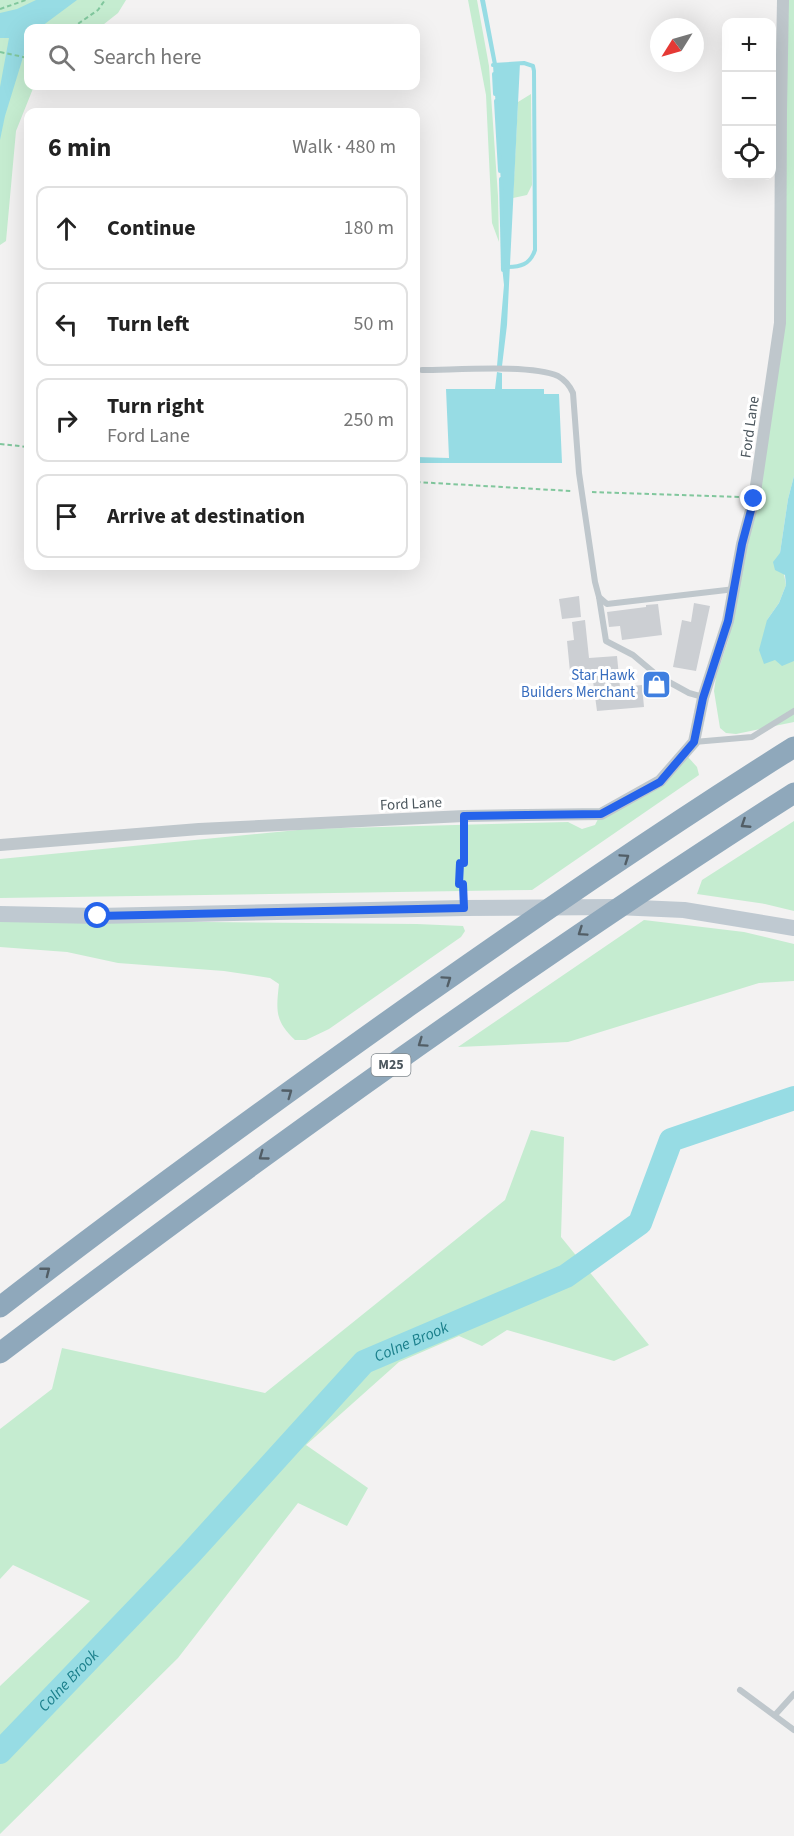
<!DOCTYPE html>
<meta charset="utf-8">
<style>
body{margin:0;font-family:"Source Sans 3",sans-serif;background:#f6f6f6;color:#222}
.controls{position:absolute;right:18px;top:18px;display:grid;overflow:hidden;border-radius:12px;box-shadow:0 6px 24px #0002}
.controls button{width:54px;height:54px;display:grid;place-items:center;padding:0;border:0;border-bottom:2px solid #e0e0e0;background:#fff;color:#222;font:30px sans-serif}
.compass{position:absolute;left:650px;top:18px;width:54px;height:54px;border-radius:50%;background:#fff;box-shadow:0 6px 24px #0002;rotate:233deg}
.stop{position:absolute;width:18px;height:18px;margin:-14px;border:4px solid #2563eb;border-radius:50%;background:#fff}
.stop.end{background:#2563eb;border-color:#fff;box-shadow:0 2px 6px #0008}
.list{margin:0;padding:0;list-style:none}
h2{display:flex;justify-content:space-between;align-items:center;height:78px;margin:0;padding:0 24px;font-size:26px}
h2 small{font-size:20px;font-weight:400;color:#767676}
.list li{display:grid;grid-template-columns:39px 1fr auto;gap:18px;align-items:center;box-sizing:border-box;height:84px;margin:0 12px 12px;padding:0 12px;border:2px solid #e0e0e0;border-radius:12px}
.list b{display:block;font-size:22px;white-space:nowrap}
.list p{margin:0;font-size:20px;white-space:nowrap;color:#767676}
.list em{font-size:20px;font-style:normal;color:#767676}
.icon{flex:none;width:33px;height:33px;fill:none;stroke:currentColor;stroke-width:2;stroke-linecap:round;stroke-linejoin:round}
.map{position:relative;flex:none;width:794px;height:1836px;overflow:hidden}
.search{position:absolute;background:#fff;box-shadow:0 6px 24px #0002;left:24px;top:24px;width:396px;height:66px;display:flex;align-items:center;gap:15px;box-sizing:border-box;padding:0 21px;border-radius:12px;color:#767676;font-size:22px}
.panel{position:absolute;background:#fff;box-shadow:0 6px 24px #0002;left:24px;top:108px;width:396px;height:462px;border-radius:12px}
.map>svg:first-child{display:block}
.green{fill:#c5ecd0}
.water{fill:#97dce4}
.lines{fill:none;stroke-linecap:round;stroke-linejoin:round}
.stream{stroke:#97dce4;stroke-width:4}
.river{stroke:#97dce4;stroke-width:24}
.building{fill:#cccfd3}
.path{stroke:#81c79d;stroke-width:2;stroke-dasharray:4.5 3;stroke-linecap:butt}
.lane{stroke:#bfc7cc;stroke-width:6}
.street{stroke:#bfc7cc;stroke-width:12}
.secondary{stroke:#bfc9d1;stroke-width:16}
.highway{stroke:#8fa8bb;stroke-width:21}
.oneway{stroke:#525e66}
.route{stroke:#2563eb;stroke-width:8}
.labels{text-anchor:middle;dominant-baseline:central;stroke-width:6;stroke-linejoin:round;paint-order:stroke}
.shield{fill:#fff;stroke:#81898e;stroke-width:1.5}
.shield-label{font-size:14px;font-weight:bold;fill:#4b565d}
.street-label{font-size:15px;fill:#4b565d;stroke:#fff}
.shop-label{font-size:15px;fill:#366cbe;stroke:#fff;text-anchor:end}
.water-label{font-size:16px;font-style:italic;fill:#1a7f8b;stroke:#fff}
</style>
<div class="map">
<svg width="794" height="1836" viewBox="0 0 794 1836">
<rect width="100%" height="100%" fill="#f3f2f2"/>
<g class="green">
<path d="M0,0h126l-8,13 -19,15h-71v58h6l-18,45 -10,110 -6,4z"/>
<path d="M468,0h9l12,66 9,130 1,46 -7,-19 -6,-128z"/>
<path d="M785,0h9v476l-6,23 -8,54 6,32 -7,18 -12,17 8,40 19,1v61l-58,12 -10,-1 -6,-5 -6,-37 2,-14 13,-39 53,-313z"/>
<path d="M531,94l1,91 -5,10 -14,3 5,-96z"/>
<path d="M688,757l9,10 2,8 -167,115 -532,8v-39l308,-30 260,-7 14,7 13,-4 5,-10z"/>
<path d="M794,821v90l-29,-7 -68,-10 5,-14z"/>
<path d="M0,920l417,4 46,2 2,5 -4,6 -132,92 -23,11h-11c-20,-19 -19,-29 -16,-56l-9,-6 -46,-7 -106,-8 -51,-11 -67,-5z"/>
<path d="M644,920l100,12 50,12v37l-35,2 -191,59 -110,5z"/>
<path d="M531,1130l33,7 -3,100 88,108 -35,16 -107,-31 -25,16 -23,-10 -60,26 -93,83 62,43 -21,38 -49,-23 -120,155 -178,176v-148l90,-85 -77,-36 -13,14v-150l52,-40 10,-41 203,45 240,-193z"/>
</g>
<g class="water">
<path d="M36,0h41l-35,26 -14,2v13l-23,75 -5,24v-53l9,-49h-9v-25l17,-4z"/>
<path d="M480,0h5l12,64 23,-1 -13,262 -5,41h-5l7,-81 -2,-19v-68l-9,-133z"/>
<path d="M497,372l5,1v16h42v5h15l3,69h-146v-6l33,1 -3,-69h49z"/>
<path d="M794,476v185l-12,5 -7,-6 -11,4 -5,-14 8,-30 12,-17 7,-18 -1,-10 -10,-5 -2,-8 7,-9 8,-54z"/>
</g>
<g class="lines">
<g class="stream">
<path d="M493,65l31,-2 9,3 1,5 1,179c-5,15 -15,17 -29,17"/>
<path d="M494,74l1,20"/>
<path d="M496,101l4,70"/>
<path d="M501,179l2,91"/>
</g>
<path class="river" id="s1" d="M0,1752l189,-197 175,-193 202,-86 74,-53 31,-83 123,-42"/>
</g>
<g class="building">
<path d="M579,596l2,21 -19,2 -3,-20z"/>
<path d="M694,603l16,3 -14,65 -23,-4 9,-47 9,2z"/>
<path d="M658,604l4,31 -40,5 -2,-14 -11,1 -2,-15 39,-5v-2z"/>
<path d="M585,620l4,38 28,-2 3,31 22,-2 2,22 -47,4 -4,-30 -22,1 -4,-41 7,-1 -2,-18z"/>
</g>
<g class="lines">
<g class="path">
<path d="M0,9l26,-9"/>
<path d="M72,28l26,-18 7,-10"/>
<path d="M0,52l28,6"/>
<path d="M0,444l28,3"/>
<path d="M416,482l155,9"/>
<path d="M592,492l150,5"/>
<path d="M464,893l-1,-9h-4l1,-21h4v-34"/>
</g>
<g class="lane">
<path d="M422,370c33,0 109,-6 136,6 7,4 12,10 15,17l6,80 16,109 4,15 8,7 128,-15"/>
<path d="M599,597l7,44 27,14 25,21 31,17 14,4"/>
<path d="M694,742l58,-5 42,-26"/>
<path d="M740,1690l54,40"/>
<path d="M775,1715l19,-21"/>
</g>
<path class="street" d="M0,845l199,-16 265,-13 137,-2 59,-33 34,-39 9,-44 25,-77 14,-77 12,-45 26,-176 1,-212 2,-111"/>
<path class="secondary" d="M0,914l98,2 366,-8 152,-1 68,3 110,18"/>
<g class="highway">
<path d="M0,1307c134,-104 271,-203 409,-301 127,-89 254,-177 385,-259"/>
<path d="M0,1353c258,-196 521,-386 794,-560"/>
</g>
</g>
<defs><path id="oneway-chevron" d="M-2-3.5L2.5 0L-2 3.5" fill="none" stroke-width="1.6" stroke-linecap="round" stroke-linejoin="round" transform="scale(1.5)"/></defs>
<g class="oneway">
<use href="#oneway-chevron" transform="translate(745 824) rotate(147)"/>
<use href="#oneway-chevron" transform="translate(625 858) rotate(-34)"/>
<use href="#oneway-chevron" transform="translate(582 932) rotate(146)"/>
<use href="#oneway-chevron" transform="translate(447 980) rotate(-35)"/>
<use href="#oneway-chevron" transform="translate(422 1043) rotate(145)"/>
<use href="#oneway-chevron" transform="translate(288 1093) rotate(-36)"/>
<use href="#oneway-chevron" transform="translate(263 1156) rotate(144)"/>
<use href="#oneway-chevron" transform="translate(46 1271) rotate(-38)"/>
</g>
<g class="lines">
<path class="route" d="M98,916l366,-8 -1,-24h-4l1,-21h4v-47l137,-2 59,-32 34,-40 9,-44 25,-77 14,-77 12,-45"/>
</g>
<defs>
<symbol id="shop-square" viewBox="-11 -11 22 22"><rect x="-9" y="-9" width="18" height="18" rx="4" fill="#3f7fe0" stroke="#fff"/><path d="M-5-2.5h2.3a2.7 3.5 0 0 1 5.4 0H5L5.5 6h-11ZM-1.5-2.5h3a1.5 2.3 0 0 0-3 0Z" fill="#fff"/></symbol>
</defs>
<g fill-rule="evenodd">
<use href="#shop-square" x="640" y="668" width="33" height="33"/>
</g>
<g class="labels">
<rect class="shield" x="371.5" y="1054" width="39" height="22" rx="4.5"/>
<g class="shield-label">
<text x="391" y="1065">M25</text>
</g>
<g class="street-label">
<text transform="translate(750 427) rotate(-82)">Ford Lane</text>
<text transform="translate(411 804) rotate(-3)">Ford Lane</text>
</g>
<g class="shop-label">
<text x="635" y="675">Star Hawk<tspan x="635" dy="17">Builders Merchant</tspan></text>
</g>
<g class="water-label">
<text stroke="none"><textPath href="#s1" startOffset="585">Colne Brook</textPath></text>
<text stroke="none"><textPath href="#s1" startOffset="99">Colne Brook</textPath></text>
</g>
</g>
</svg>
<div class="controls">
<button>+</button>
<button>−</button>
<button><svg class="icon" aria-label="locate" viewBox="0 0 24 24"><circle cx="12" cy="12" r="6"/><path d="M12 2v4M12 18v4M2 12h4M18 12h4"/></svg></button>
</div>
<svg class="compass" viewBox="-18 -18 36 36"><path d="M0-13l5 13h-10z" fill="#e53935"/><path d="M0 13l5-13h-10z" fill="#767676"/></svg>
<div class="stop" style="left:98px;top:916px"></div>
<div class="stop end" style="left:754px;top:499px"></div>
<div class="search"><svg class="icon" aria-label="search" viewBox="0 0 24 24"><circle cx="10" cy="10" r="6"/><path d="M15 15l6 6"/></svg>Search here</div>
<section class="panel">
<h2>6 min<small>Walk · 480 m</small></h2>
<ul class="list">
<li><svg class="icon" aria-label="ahead" viewBox="0 0 24 24"><path d="M12 20V5M6 11l6-6 6 6"/></svg><div><b>Continue</b></div><em>180 m</em></li>
<li><svg class="icon" aria-label="left" viewBox="0 0 24 24"><path d="M17 20v-9H6M10 6l-5 5 5 5"/></svg><div><b>Turn left</b></div><em>50 m</em></li>
<li><svg class="icon" aria-label="right" viewBox="0 0 24 24"><path d="M7 20v-9h11M14 6l5 5-5 5"/></svg><div><b>Turn right</b><p>Ford Lane</p></div><em>250 m</em></li>
<li><svg class="icon" aria-label="arrive" viewBox="0 0 24 24"><path d="M6 21V4h12l-3 4 3 4H6"/></svg><div><b>Arrive at destination</b></div></li>
</ul>
</section>
</div>
